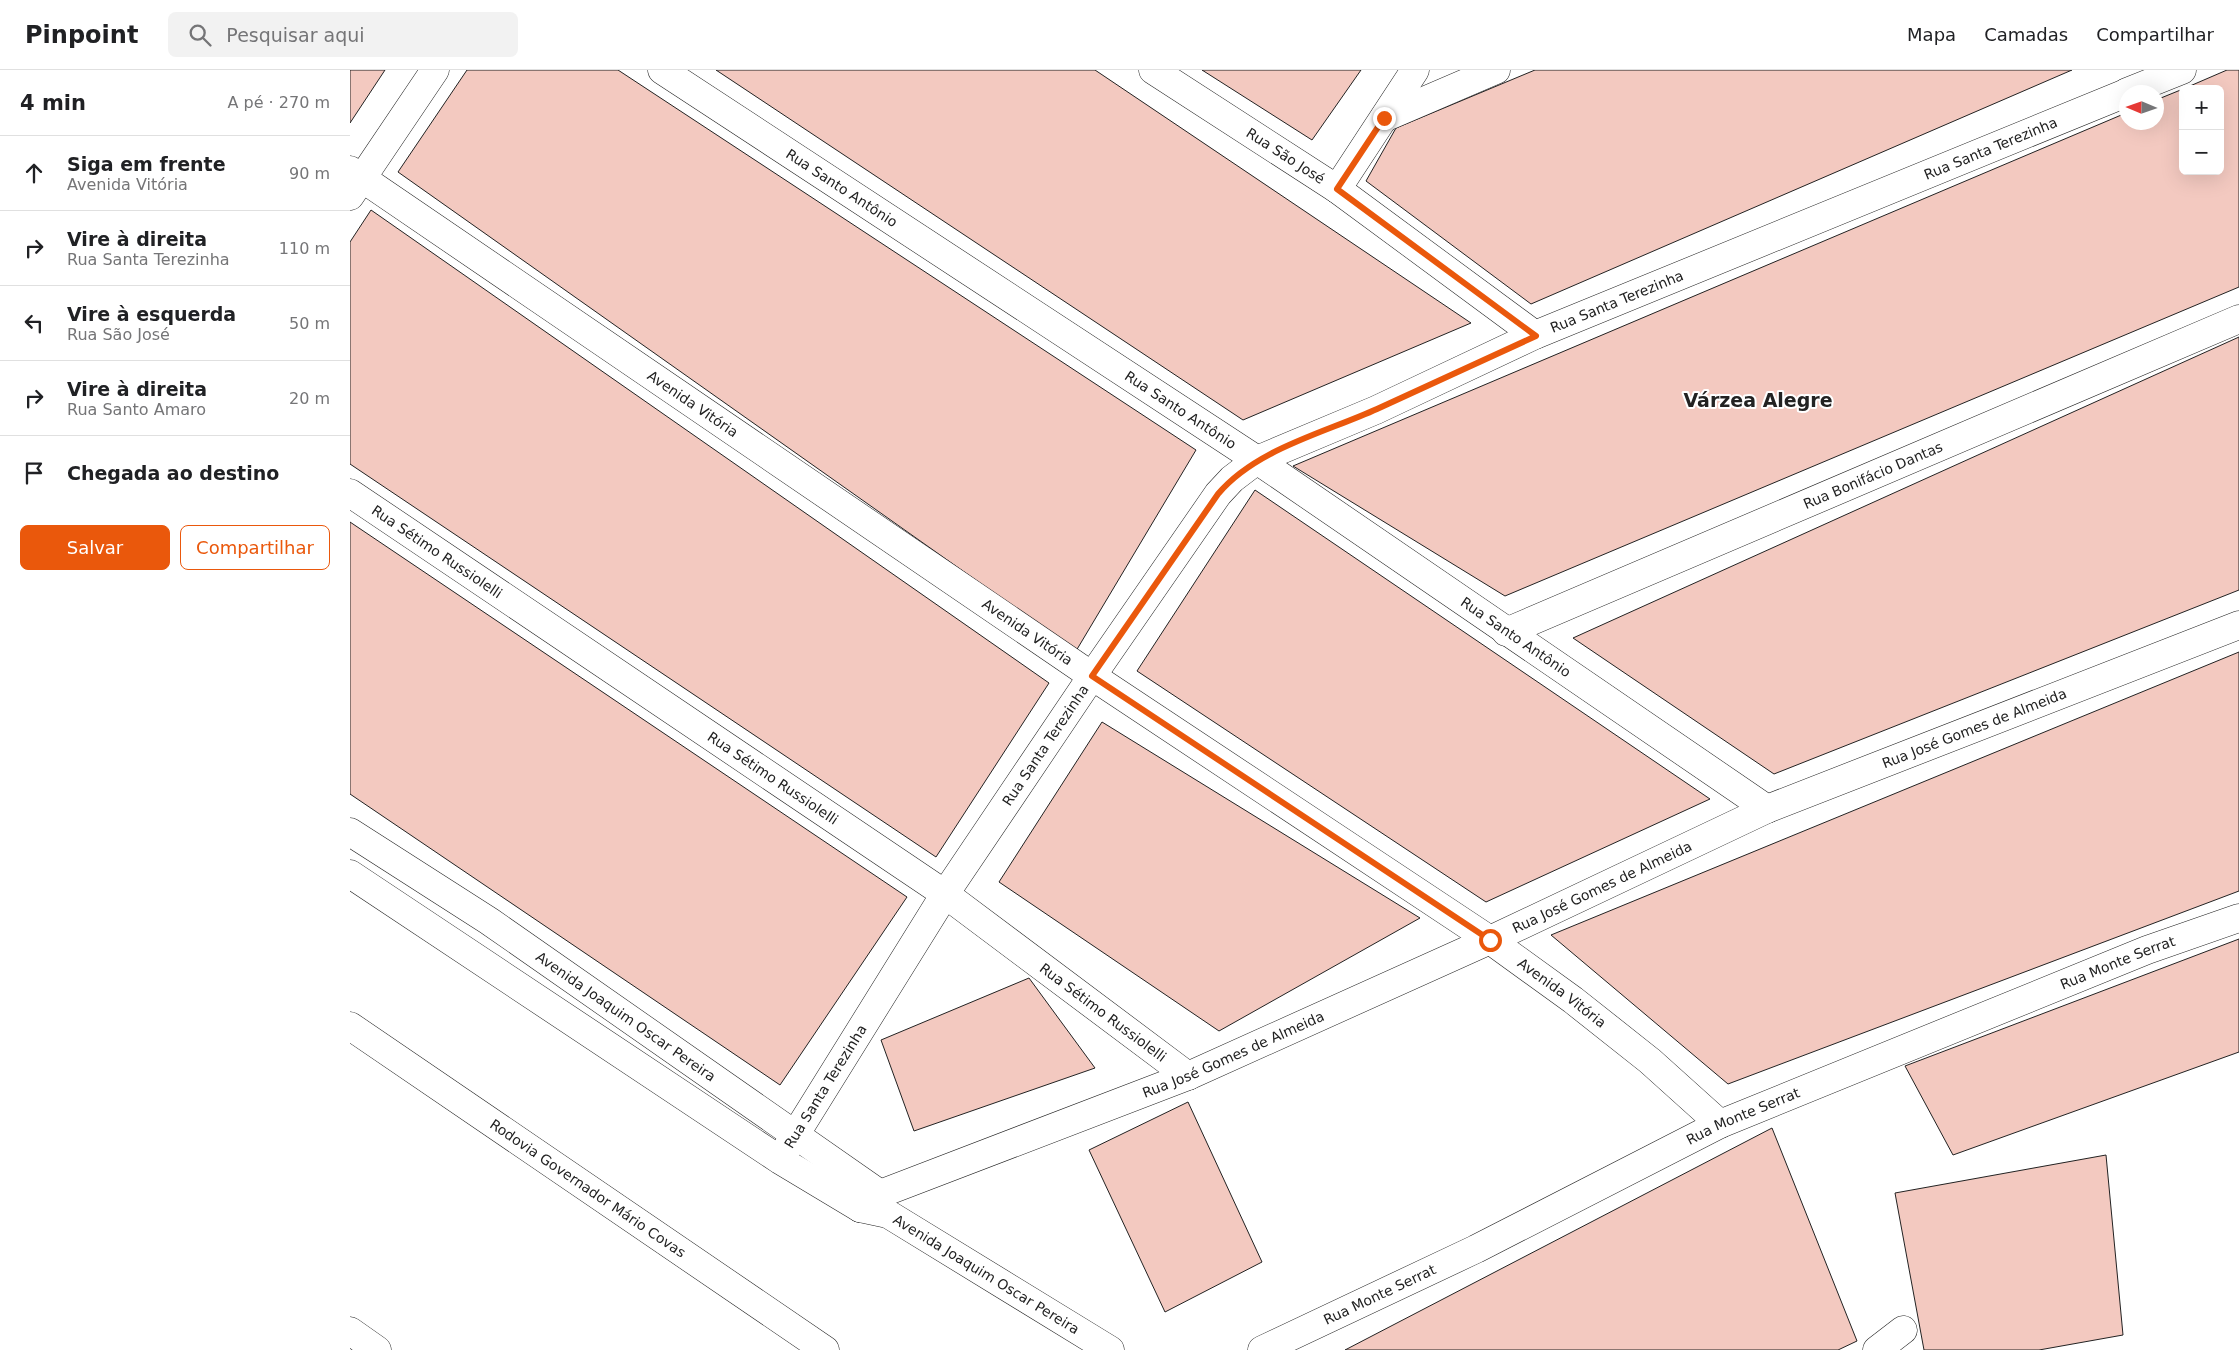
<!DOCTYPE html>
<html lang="pt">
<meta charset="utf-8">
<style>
body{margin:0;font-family:"DejaVu Sans",sans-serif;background:#f2f2f2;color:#202124}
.controls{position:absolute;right:15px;top:15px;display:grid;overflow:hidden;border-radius:8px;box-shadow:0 5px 20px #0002}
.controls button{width:45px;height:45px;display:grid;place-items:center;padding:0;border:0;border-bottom:1px solid #e0e0e0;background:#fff;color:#202124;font:25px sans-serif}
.compass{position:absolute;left:1769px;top:15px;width:45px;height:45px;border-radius:50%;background:#fff;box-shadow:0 5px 20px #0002;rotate:272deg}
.stop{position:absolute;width:15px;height:15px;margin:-11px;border:4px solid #ea580c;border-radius:50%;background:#fff}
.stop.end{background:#ea580c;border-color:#fff;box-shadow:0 1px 5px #0008}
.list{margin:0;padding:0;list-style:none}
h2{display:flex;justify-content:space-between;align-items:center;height:65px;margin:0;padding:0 20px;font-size:21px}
h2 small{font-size:16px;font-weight:400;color:#757577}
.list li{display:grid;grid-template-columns:32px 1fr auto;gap:15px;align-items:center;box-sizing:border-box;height:75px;padding:0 20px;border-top:1px solid #e0e0e0}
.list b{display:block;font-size:19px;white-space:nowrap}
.list p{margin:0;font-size:16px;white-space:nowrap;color:#757577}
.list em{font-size:16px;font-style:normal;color:#757577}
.actions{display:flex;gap:10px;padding:15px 20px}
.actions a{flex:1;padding:11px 0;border:1px solid #ea580c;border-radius:8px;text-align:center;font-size:18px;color:#ea580c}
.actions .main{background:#ea580c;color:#fff}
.icon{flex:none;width:28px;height:28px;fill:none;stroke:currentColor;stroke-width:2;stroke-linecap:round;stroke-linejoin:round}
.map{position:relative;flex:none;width:1889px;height:1280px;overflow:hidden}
header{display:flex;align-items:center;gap:30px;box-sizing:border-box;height:70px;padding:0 25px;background:#fff;border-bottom:1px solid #e0e0e0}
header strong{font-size:24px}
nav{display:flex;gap:28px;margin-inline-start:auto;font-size:18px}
.search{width:350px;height:45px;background:#f2f2f2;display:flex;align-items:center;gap:12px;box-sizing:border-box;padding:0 18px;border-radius:8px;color:#757577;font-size:19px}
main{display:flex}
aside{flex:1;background:#fff}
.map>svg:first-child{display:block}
.building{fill:#f3c9c0;stroke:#222}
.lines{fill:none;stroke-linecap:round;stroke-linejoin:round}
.minor-casing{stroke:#222;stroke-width:29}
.tertiary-casing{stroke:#222;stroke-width:29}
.trunk-casing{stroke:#222;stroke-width:29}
.minor{stroke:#fff;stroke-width:28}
.tertiary{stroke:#fff;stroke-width:28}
.trunk{stroke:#fff;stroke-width:28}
.route{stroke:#ea580c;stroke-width:6}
.labels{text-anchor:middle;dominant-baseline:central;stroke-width:4;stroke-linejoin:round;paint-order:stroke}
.street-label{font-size:14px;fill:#222;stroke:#fff}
.district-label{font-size:19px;font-weight:bold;fill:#222;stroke:#fff}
</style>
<header>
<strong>Pinpoint</strong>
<div class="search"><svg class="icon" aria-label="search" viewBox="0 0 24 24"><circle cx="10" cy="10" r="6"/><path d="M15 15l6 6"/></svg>Pesquisar aqui</div>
<nav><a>Mapa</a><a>Camadas</a><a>Compartilhar</a></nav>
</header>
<main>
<aside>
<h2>4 min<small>A pé · 270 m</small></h2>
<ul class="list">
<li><svg class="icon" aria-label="ahead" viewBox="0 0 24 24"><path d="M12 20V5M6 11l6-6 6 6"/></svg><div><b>Siga em frente</b><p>Avenida Vitória</p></div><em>90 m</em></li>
<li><svg class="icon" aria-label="right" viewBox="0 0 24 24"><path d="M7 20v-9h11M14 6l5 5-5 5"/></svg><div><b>Vire à direita</b><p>Rua Santa Terezinha</p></div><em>110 m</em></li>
<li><svg class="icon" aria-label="left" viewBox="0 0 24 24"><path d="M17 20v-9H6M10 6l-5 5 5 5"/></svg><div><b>Vire à esquerda</b><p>Rua São José</p></div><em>50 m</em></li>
<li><svg class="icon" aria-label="right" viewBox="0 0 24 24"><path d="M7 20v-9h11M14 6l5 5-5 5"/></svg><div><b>Vire à direita</b><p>Rua Santo Amaro</p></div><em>20 m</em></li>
<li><svg class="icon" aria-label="arrive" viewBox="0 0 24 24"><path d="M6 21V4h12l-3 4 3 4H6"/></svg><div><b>Chegada ao destino</b></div></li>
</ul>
<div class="actions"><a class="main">Salvar</a><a>Compartilhar</a></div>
</aside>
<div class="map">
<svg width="1889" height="1280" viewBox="0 0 1889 1280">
<rect width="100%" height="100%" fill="#fff"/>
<g class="building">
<path d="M0,0h35l-35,53z"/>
<path d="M117,0h151l578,380 -120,201 -678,-479z"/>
<path d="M366,0h379l376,253 -228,97z"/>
<path d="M852,0h159l-49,70z"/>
<path d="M1185,0h537l-541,234 -165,-123 30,-53z"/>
<path d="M1877,0h12v217l-734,309 -212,-130 833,-353v9h30v-22l27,-11v82h37v-82h-37z"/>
<path d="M21,140l678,473 -113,174 -586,-393v-222z"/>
<path d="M1889,267v253l-465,184 -201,-136z"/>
<path d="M905,420l455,309 -224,103 -349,-231z"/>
<path d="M0,452l557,375 -127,188 -430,-291z"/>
<path d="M1889,582v239l-511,193 -177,-149z"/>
<path d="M752,652l318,196 -201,113 -220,-149z"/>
<path d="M1889,869v113l-286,103 -48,-89z"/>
<path d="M679,908l66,90 -181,63 -33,-91z"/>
<path d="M838,1032l74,160 -97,50 -76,-162z"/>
<path d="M1422,1058l85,213 -19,9h-493z"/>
<path d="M1756,1085l17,180 -84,15h-115l-29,-157z"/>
</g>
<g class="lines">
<defs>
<g id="minor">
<path id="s1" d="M312,0l595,390 510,349"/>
<path id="s2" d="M803,0l184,119 198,146"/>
<path d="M1777,22l55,-22"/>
<path d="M1034,48l112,-48"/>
<path id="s3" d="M0,100l742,506 398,264 83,60 77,61 70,63"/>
<path d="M987,119l78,-119"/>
<path d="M0,126l85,-126"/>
<path id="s4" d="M0,423l595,401 243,182"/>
<path id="s5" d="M1156,562l733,-313"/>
<path id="s6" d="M432,1086l163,-262 147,-218 126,-182 14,-15 25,-19 119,-50 159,-75 591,-242"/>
<path id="s7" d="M510,1138l28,6 222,136"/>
<path d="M0,1261l27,19"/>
<path id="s8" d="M912,1280l214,-101 244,-125 427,-174 92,-32"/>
<path d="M1527,1280l26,-20"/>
</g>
<g id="tertiary">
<path id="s9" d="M0,762l139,89 391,273"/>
<path id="s10" d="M0,804l430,286 80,48 20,-14 308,-118 302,-136 277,-131 472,-184"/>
</g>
<g id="trunk">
<path id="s11" d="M0,956l475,324"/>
</g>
</defs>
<use href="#minor" class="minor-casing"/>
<use href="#tertiary" class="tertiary-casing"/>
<use href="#trunk" class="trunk-casing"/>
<use href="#minor" class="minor"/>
<use href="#tertiary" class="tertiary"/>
<use href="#trunk" class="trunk"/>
</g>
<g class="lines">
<path class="route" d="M1034,48l-47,71 199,147c-53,24 -106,49 -159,73 -53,24 -121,40 -159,85l-126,182 398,264"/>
</g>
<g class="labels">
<g class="street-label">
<text stroke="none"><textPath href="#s6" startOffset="1642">Rua Santa Terezinha</textPath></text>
<text stroke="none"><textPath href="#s2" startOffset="158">Rua São José</textPath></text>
<text stroke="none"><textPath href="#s1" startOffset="215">Rua Santo Antônio</textPath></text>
<text stroke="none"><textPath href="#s6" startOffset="1238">Rua Santa Terezinha</textPath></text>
<text stroke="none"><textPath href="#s3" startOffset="415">Avenida Vitória</textPath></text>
<text stroke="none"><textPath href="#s1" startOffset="620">Rua Santo Antônio</textPath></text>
<text stroke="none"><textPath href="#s5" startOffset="399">Rua Bonifácio Dantas</textPath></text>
<text stroke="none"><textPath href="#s4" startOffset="105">Rua Sétimo Russiolelli</textPath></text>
<text stroke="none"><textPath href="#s3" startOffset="820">Avenida Vitória</textPath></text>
<text stroke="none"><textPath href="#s1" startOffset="1025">Rua Santo Antônio</textPath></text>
<text stroke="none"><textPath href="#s10" startOffset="1824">Rua José Gomes de Almeida</textPath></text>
<text stroke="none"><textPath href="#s6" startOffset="488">Rua Santa Terezinha</textPath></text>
<text stroke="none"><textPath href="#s4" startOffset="510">Rua Sétimo Russiolelli</textPath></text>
<text stroke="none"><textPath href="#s10" startOffset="1419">Rua José Gomes de Almeida</textPath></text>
<text stroke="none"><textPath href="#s8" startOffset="940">Rua Monte Serrat</textPath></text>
<text stroke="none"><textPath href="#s3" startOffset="1465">Avenida Vitória</textPath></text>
<text stroke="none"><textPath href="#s4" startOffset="915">Rua Sétimo Russiolelli</textPath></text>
<text stroke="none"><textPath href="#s9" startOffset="332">Avenida Joaquim Oscar Pereira</textPath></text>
<text stroke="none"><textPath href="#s10" startOffset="1014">Rua José Gomes de Almeida</textPath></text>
<text stroke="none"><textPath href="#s6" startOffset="82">Rua Santa Terezinha</textPath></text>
<text stroke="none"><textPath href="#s8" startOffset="535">Rua Monte Serrat</textPath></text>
<text stroke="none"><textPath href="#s11" startOffset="288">Rodovia Governador Mário Covas</textPath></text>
<text stroke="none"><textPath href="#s7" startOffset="144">Avenida Joaquim Oscar Pereira</textPath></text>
<text stroke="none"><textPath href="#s8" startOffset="130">Rua Monte Serrat</textPath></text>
</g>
<g class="district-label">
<text x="1408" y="330">Várzea Alegre</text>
</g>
</g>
</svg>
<div class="controls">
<button>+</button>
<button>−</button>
</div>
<svg class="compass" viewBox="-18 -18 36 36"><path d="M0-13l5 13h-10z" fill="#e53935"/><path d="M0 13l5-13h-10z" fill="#757577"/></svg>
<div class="stop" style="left:1140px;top:870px"></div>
<div class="stop end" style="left:1034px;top:48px"></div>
</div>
</main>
